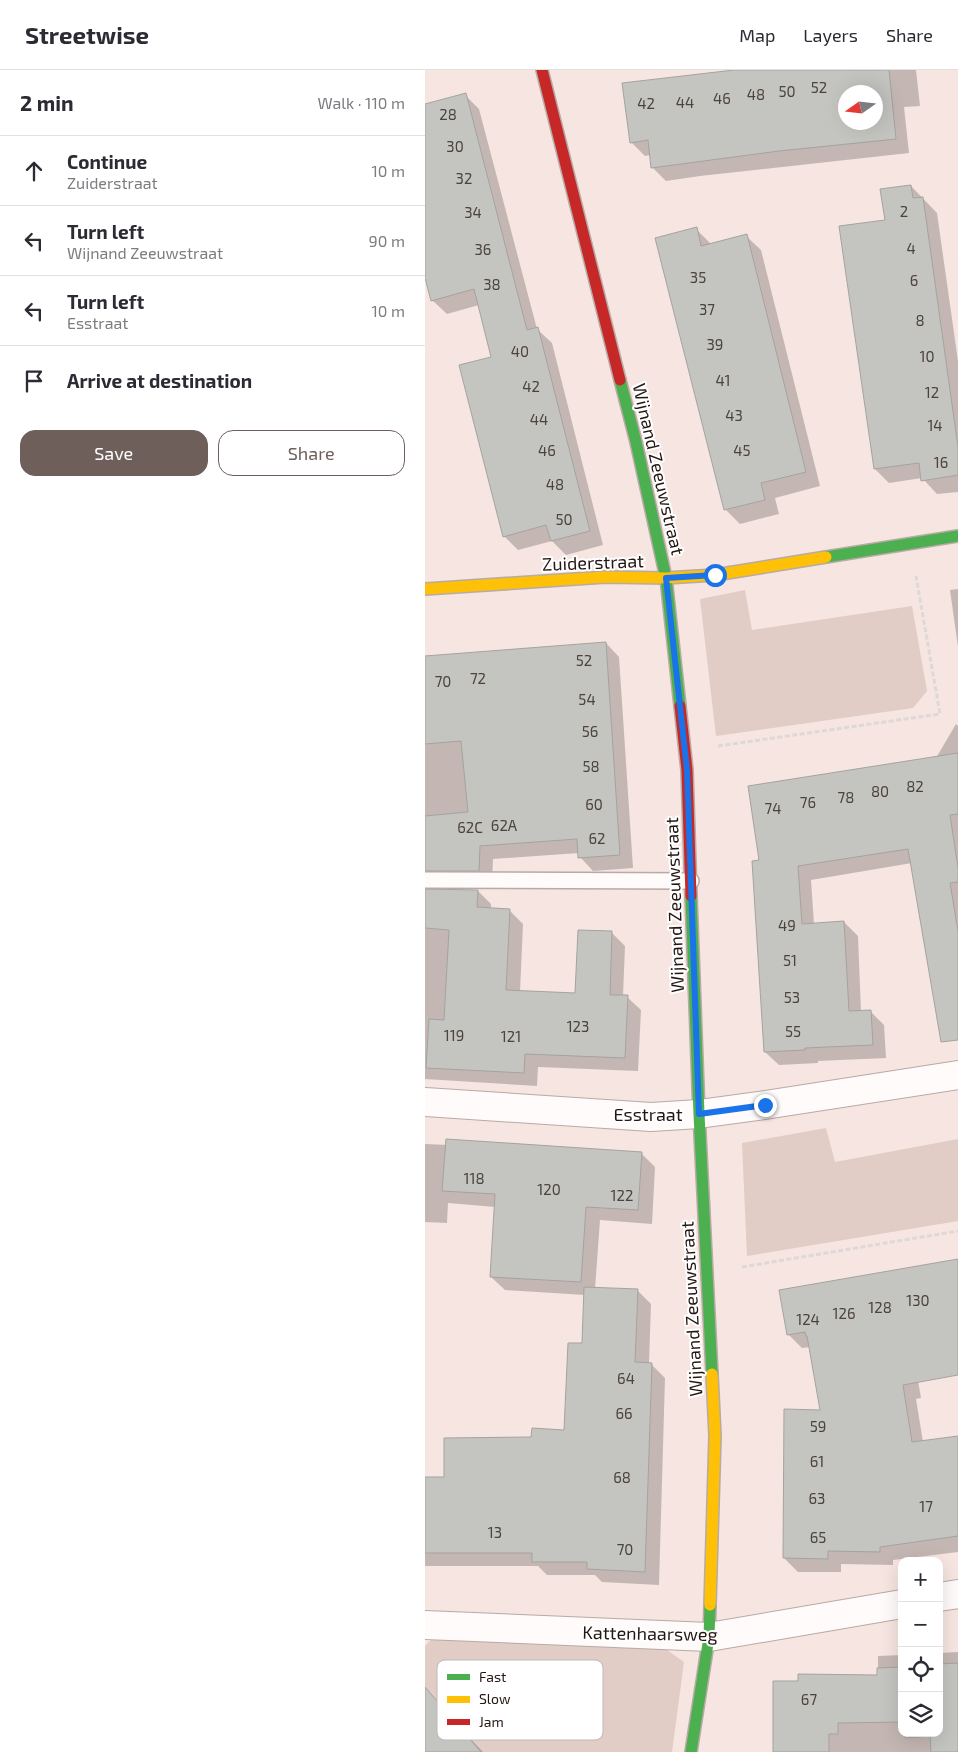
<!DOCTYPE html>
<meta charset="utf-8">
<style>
body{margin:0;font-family:"Exo 2",sans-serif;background:#f7f7f7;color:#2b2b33}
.controls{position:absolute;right:15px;bottom:15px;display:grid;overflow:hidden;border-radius:10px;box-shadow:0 5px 20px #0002}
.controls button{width:45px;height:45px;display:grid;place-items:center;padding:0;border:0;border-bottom:1px solid #e1e1e2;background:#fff;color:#2b2b33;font:25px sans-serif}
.compass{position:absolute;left:413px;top:15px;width:45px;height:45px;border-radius:50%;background:#fff;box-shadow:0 5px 20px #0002;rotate:256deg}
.stop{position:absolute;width:15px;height:15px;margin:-11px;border:4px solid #1a73e8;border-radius:50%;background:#fff}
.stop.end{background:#1a73e8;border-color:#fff;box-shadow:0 1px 5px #0008}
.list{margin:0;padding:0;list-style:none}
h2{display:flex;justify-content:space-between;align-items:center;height:65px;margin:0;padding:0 20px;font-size:21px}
h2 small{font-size:16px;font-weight:400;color:#7c7c81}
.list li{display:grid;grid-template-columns:32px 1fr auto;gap:15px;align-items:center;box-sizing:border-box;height:70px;padding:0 20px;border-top:1px solid #e1e1e2}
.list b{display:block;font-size:19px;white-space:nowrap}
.list p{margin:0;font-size:16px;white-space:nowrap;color:#7c7c81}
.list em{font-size:16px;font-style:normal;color:#7c7c81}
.actions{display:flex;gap:10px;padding:15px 20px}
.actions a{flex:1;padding:11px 0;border:1px solid #6e5f5b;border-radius:15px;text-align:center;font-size:18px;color:#6e5f5b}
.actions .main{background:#6e5f5b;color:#fff}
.icon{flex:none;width:28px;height:28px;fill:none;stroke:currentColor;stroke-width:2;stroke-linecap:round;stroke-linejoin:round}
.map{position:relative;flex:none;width:533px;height:1682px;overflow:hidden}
header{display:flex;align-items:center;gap:30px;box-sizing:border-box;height:70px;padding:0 25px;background:#fff;border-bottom:1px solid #e1e1e2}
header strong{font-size:24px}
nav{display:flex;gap:28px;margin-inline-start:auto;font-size:18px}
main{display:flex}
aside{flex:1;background:#fff}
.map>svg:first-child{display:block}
.green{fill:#e2ccc6}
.shadow{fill:#0003;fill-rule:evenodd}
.building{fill:#c4c5c0;stroke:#a4a39f;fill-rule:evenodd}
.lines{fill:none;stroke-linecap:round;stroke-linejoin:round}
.lane-casing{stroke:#b8aaa5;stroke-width:18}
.street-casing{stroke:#b8aaa5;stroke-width:30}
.fast-casing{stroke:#b8aaa5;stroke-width:14}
.slow-casing{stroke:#b8aaa5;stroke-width:14}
.jam-casing{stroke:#b8aaa5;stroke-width:14}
.path{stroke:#ded8d7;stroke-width:3;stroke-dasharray:5 2.5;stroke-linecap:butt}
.lane{stroke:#fefbfa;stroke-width:15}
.street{stroke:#fefbfa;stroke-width:28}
.fast{stroke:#4caf50;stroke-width:11}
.slow{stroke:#ffc107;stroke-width:11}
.jam{stroke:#c62828;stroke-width:11}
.route{stroke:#1a73e8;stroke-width:6}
.labels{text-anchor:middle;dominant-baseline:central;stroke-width:4;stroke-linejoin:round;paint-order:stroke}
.number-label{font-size:15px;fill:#4c423e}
.street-label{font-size:18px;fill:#241713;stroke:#fff}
.key{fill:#fff;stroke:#bdb9b8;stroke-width:1}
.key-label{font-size:14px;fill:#241713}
</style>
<header>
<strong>Streetwise</strong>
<nav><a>Map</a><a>Layers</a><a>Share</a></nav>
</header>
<main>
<aside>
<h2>2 min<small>Walk · 110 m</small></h2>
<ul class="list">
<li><svg class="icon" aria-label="ahead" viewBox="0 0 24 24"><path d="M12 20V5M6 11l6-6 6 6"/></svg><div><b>Continue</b><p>Zuiderstraat</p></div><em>10 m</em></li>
<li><svg class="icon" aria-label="left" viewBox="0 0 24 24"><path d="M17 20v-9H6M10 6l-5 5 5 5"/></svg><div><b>Turn left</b><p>Wijnand Zeeuwstraat</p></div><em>90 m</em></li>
<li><svg class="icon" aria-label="left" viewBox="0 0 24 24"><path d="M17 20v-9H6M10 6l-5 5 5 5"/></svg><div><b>Turn left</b><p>Esstraat</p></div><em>10 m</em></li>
<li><svg class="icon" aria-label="arrive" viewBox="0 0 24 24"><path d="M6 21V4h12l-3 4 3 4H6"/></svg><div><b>Arrive at destination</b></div></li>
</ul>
<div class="actions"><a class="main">Save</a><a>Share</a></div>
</aside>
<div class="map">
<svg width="533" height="1682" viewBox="0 0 533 1682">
<rect width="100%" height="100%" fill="#f6e5e0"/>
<g class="green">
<path d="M320,520l7,40 160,-24 15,85 -14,17 -197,28 -16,-137z"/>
<path d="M401,1058l9,34 123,-23v82l-211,35 -5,-113z"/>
<path d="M9,1567l230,11 20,14 -12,90h-204l-43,-28v-78z"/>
</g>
<g class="shadow">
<path d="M322,0h169l4,36 -16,1 5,46 -209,23 -34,5 -13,-13 -2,-13 -6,1 -14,-14zM420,22h30v30h-30z"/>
<path d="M40,25l14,14 58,220 15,14 51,202 -37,10 -14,-14 -34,9 -14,-14 -12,-178 -13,-53 -32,9 -15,-14 -7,-26v-150z"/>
<path d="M486,116l26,27 21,148v131l-21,2 -15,-16 -33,5 -14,-14 12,-248z"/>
<path d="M271,159l15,15 35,-8 15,14 59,236 -45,12 4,16 -39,10 -15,-15z"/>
<path d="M533,519v58l-8,-57z"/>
<path d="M181,573l13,14 14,211 -40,3 -13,-14 -1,-4 -86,6 -1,25h-54l-8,4v3h48l13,13v5l18,1 14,14 -3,68 57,3 34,-63 14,14 -2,50 4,1 14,13 -3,61 -100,-4 -1,19 -112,-7v-422z"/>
<path d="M531,654l2,2v290l-46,-153 -101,17 3,44 30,-2 14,14 3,76 9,-1 14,14 2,33 -68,3v2l-39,2 -14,-13 -4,-191 175,-103z"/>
<path d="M0,1074l216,9 14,14 -3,57 -52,-4 -5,69 42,1 14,14 -2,60h2l14,14 -6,207 -57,-3 -7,-7h-48l-9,-9h-113v-88h20l88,-40 32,-7 18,-87 2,-49 -80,-5 -14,-13 4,-70 -47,-4 -1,20 -22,-1z"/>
<path d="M533,1190v114l-40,7 3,17 -5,1 7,43 35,-5v115l-65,8v5l-52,-1v8h-43l-14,-14 37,-147 -11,-64 -8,1 -14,-14z"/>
<path d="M533,1582v100h-184l104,-76v-20l24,-1v78h37v-80z"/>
<path d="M0,1636l15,1 43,45h-58z"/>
</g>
<g class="building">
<path d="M309,0h155l7,69 -117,12 -128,17 -3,-28 -18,3 -8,-60zM420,22h30v30h-30z"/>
<path d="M41,23l61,237 11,-3 52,204 -39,10 -5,-16 -43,12 -44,-172 32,-8 -17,-68 -43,12 -6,-23v-174z"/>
<path d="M486,115l2,13 10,-1 35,250v28l-37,6 -2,-18 -45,6 -35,-243 46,-6 -5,-31z"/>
<path d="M272,157l4,19 46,-12 59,238 -45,11 4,17 -41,10 -69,-272z"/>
<path d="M181,572l14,213 -42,3 -1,-19 -97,7 -1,25h-54v-55l43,-4 -7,-71 -36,3v-88z"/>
<path d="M533,683v61l-8,1 8,53v14l-8,1 8,48v109l-17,2 -33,-193 -110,17 4,58 42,-3 5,90 22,-1 2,35 -68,3v2l-41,2 -12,-191 7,-1 -11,-74z"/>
<path d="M0,819l53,1 -1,17 33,2 -4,81 69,3 3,-63 34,1 -2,64h18l-3,63 -100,-4 -1,19 -98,-5 3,-49 15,1 5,-90 -24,-2z"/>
<path d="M21,1069l196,13 -4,58 -52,-3 -5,75 -91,-5 5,-83 -53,-3z"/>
<path d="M533,1189v116l-55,10 9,57 46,-6v100l-78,11v5l-52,-1v8l-45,-1 1,-149 36,1 -13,-74h-1l-1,-4 -18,3 -8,-45z"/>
<path d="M159,1217l54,2 -3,73 17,1 -7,209 -58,-3v-7h-55v-9h-107v-76h19v-39l87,-1 1,-9 32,2 4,-87h14z"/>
<path d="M533,1593v89h-27l-1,-16 -25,2v-5h34v-69z"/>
<path d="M477,1597v55l-64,1v11h-9v18h-56v-71h25v-7l79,1v-7z"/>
<path d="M0,1617l56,65h-56z"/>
</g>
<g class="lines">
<defs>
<path id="lane" d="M0,810l266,1"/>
<g id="street">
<path d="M0,1032l226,15 48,-3 66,-9 193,-30"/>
<path d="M514,1527l19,-3"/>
<path d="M0,1555l284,12 193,-33"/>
</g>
<g id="fast">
<path d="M195,310l16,62 30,136 14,128"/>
<path d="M401,487l132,-21"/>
<path d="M266,826l8,218 13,260"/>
<path d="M266,1682l18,-115 1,-32"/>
</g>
<g id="slow">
<path d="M0,519l181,-12 60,1 49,-3 111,-18"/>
<path d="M285,1535l5,-169 -3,-62"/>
</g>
<g id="jam">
<path d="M117,0l78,310"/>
<path d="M255,636l7,64 4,126"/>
</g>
</defs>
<use href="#lane" class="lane-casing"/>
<use href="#street" class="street-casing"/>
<use href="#fast" class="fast-casing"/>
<use href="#slow" class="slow-casing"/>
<use href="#jam" class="jam-casing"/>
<g class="path">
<path d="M293,676l222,-32 -24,-138"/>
<path d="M317,1197l216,-36"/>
</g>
<use href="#lane" class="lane"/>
<use href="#street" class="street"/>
<use href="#fast" class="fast"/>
<use href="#slow" class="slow"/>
<use href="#jam" class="jam"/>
</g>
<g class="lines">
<path class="route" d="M290,505l-49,3 21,192 12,344 66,-9"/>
</g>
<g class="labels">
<g class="number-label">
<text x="394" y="17">52</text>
<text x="362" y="21">50</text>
<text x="331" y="24">48</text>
<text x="297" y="28">46</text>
<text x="260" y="32">44</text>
<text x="221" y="33">42</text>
<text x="23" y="44">28</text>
<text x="30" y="76">30</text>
<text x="39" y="108">32</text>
<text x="479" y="141">2</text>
<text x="48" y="142">34</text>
<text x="486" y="178">4</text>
<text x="58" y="179">36</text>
<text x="273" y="207">35</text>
<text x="489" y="210">6</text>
<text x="67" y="214">38</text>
<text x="282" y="239">37</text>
<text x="495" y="250">8</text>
<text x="290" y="274">39</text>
<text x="95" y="281">40</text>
<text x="502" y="286">10</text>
<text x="298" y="310">41</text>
<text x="106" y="316">42</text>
<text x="507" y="322">12</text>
<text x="309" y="345">43</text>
<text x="114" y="349">44</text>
<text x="510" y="355">14</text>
<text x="122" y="380">46</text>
<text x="317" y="380">45</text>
<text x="516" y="392">16</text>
<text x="130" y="414">48</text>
<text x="139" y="449">50</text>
<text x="159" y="590">52</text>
<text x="53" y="608">72</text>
<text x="18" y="611">70</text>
<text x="162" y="629">54</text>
<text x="165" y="661">56</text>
<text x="166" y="696">58</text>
<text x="490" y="716">82</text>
<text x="455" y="721">80</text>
<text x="421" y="727">78</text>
<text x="383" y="732">76</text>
<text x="169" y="734">60</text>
<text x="348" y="738">74</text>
<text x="79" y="755">62A</text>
<text x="45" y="757">62C</text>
<text x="172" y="768">62</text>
<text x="362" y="855">49</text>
<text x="365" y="890">51</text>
<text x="367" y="927">53</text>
<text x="153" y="956">123</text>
<text x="368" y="961">55</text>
<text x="29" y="965">119</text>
<text x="86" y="966">121</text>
<text x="49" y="1108">118</text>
<text x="124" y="1119">120</text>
<text x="197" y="1125">122</text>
<text x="493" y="1230">130</text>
<text x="455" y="1237">128</text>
<text x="419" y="1243">126</text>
<text x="383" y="1249">124</text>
<text x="201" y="1308">64</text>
<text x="199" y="1343">66</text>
<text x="393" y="1356">59</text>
<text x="392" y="1391">61</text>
<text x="197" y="1407">68</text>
<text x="392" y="1428">63</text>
<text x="501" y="1436">17</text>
<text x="70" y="1462">13</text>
<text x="393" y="1467">65</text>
<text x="200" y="1479">70</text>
<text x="384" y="1629">67</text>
</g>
<g class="street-label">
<text transform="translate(234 399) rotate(77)">Wijnand Zeeuwstraat</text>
<text transform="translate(168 492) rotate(-2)">Zuiderstraat</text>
<text transform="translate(249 835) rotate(-92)">Wijnand Zeeuwstraat</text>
<text x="223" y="1044">Esstraat</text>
<text transform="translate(266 1239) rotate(-93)">Wijnand Zeeuwstraat</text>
<text transform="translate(225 1563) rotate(1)">Kattenhaarsweg</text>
</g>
</g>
<rect x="12" y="1590" width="166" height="80" rx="8" class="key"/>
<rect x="22" y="1604" width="23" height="6" fill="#4caf50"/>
<rect x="22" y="1626" width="23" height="7" fill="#ffc107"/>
<rect x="22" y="1649" width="23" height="6" fill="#c62828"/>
<g class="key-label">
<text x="54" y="1612">Fast</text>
<text x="54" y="1634">Slow</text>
<text x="54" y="1657">Jam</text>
</g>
</svg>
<div class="controls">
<button>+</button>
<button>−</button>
<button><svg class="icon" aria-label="locate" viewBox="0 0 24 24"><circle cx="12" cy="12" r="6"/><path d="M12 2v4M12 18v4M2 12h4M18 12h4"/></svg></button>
<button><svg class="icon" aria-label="layers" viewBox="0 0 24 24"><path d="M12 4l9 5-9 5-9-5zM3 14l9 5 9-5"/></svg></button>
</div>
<svg class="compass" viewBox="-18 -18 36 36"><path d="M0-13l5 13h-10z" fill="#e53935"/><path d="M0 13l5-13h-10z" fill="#7c7c81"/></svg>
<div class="stop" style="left:290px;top:505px"></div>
<div class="stop end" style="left:340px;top:1035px"></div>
</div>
</main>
